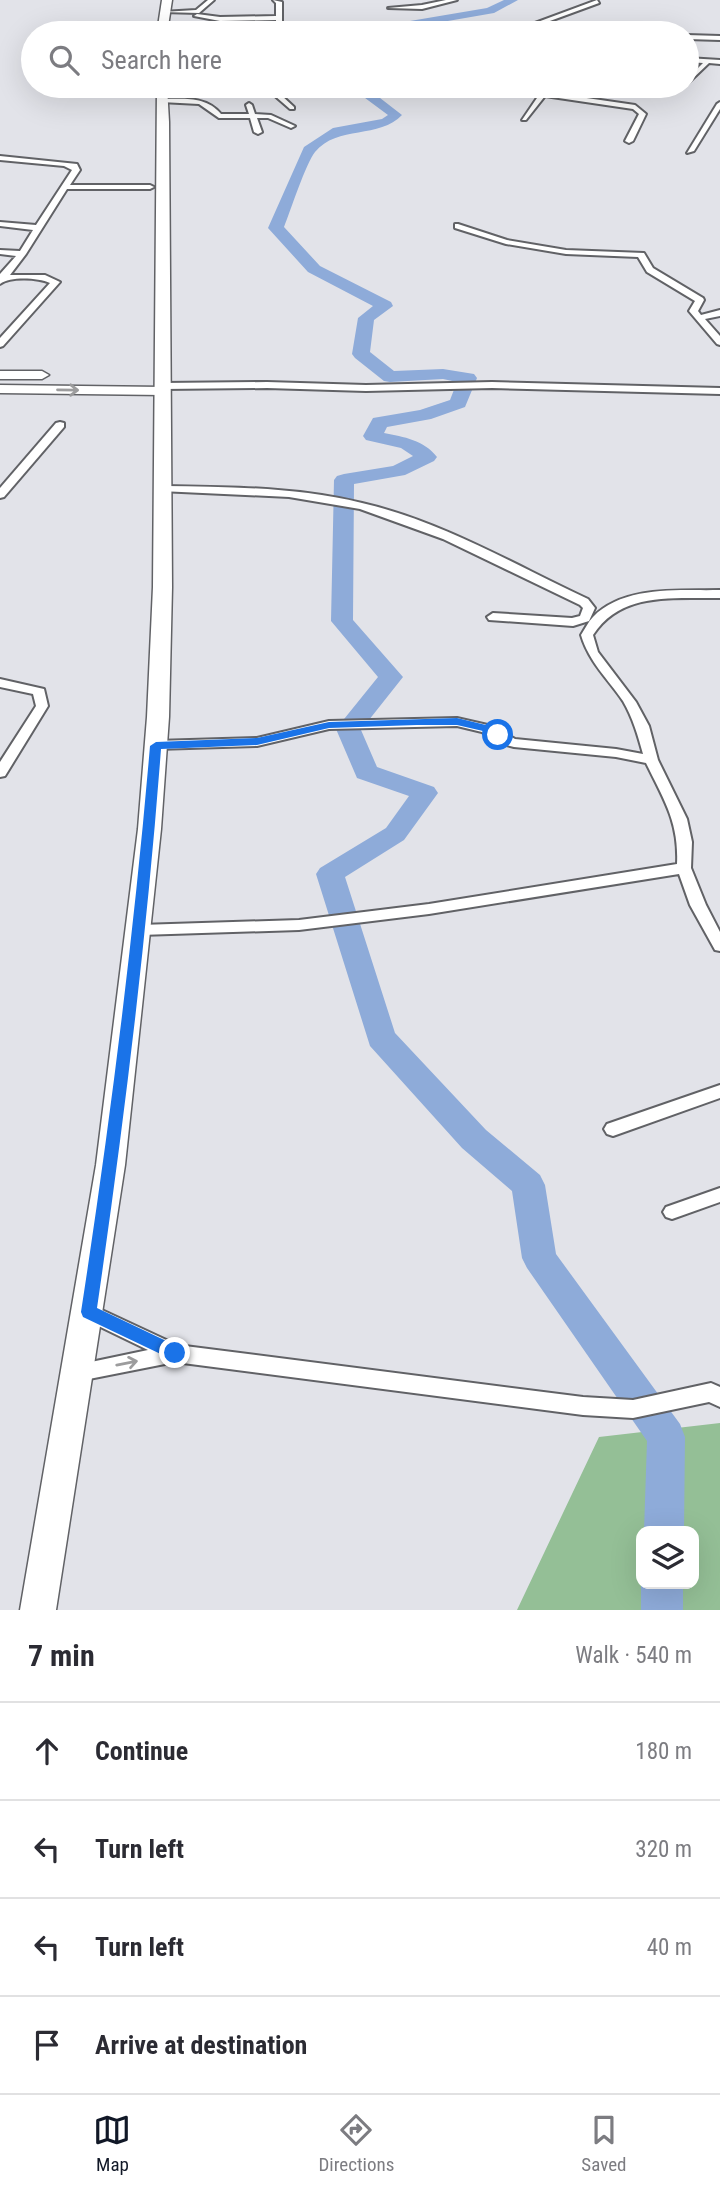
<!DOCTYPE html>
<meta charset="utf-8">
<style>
body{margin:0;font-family:"Roboto Condensed",sans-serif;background:#f7f7f7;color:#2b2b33}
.controls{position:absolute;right:21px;bottom:21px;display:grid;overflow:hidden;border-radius:14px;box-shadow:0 7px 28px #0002}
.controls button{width:63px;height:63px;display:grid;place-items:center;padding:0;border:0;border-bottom:2px solid #e1e1e2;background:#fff;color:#2b2b33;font:35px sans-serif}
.stop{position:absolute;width:21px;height:21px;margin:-16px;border:5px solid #1a73e8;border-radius:50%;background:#fff}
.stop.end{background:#1a73e8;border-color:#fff;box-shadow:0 2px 7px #0008}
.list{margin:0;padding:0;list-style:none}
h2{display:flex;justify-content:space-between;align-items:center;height:91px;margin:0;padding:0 28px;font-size:30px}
h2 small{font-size:23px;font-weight:400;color:#7c7c81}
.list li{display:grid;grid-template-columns:46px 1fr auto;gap:21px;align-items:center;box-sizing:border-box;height:98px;padding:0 28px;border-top:2px solid #e1e1e2}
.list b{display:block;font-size:26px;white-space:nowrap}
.list em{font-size:23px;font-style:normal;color:#7c7c81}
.icon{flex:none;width:38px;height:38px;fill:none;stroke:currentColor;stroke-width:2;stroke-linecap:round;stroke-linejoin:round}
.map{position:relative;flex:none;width:720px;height:1610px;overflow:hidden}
.search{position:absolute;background:#fff;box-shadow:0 7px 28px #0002;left:21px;right:21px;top:21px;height:77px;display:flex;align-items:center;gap:18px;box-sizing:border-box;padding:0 24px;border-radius:38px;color:#7c7c81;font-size:26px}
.sheet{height:483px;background:#fff}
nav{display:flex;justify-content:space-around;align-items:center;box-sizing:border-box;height:98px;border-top:2px solid #e1e1e2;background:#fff;font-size:19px;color:#7c7c81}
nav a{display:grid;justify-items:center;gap:4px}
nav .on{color:#111827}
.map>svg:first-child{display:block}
.forest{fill:#94bf96;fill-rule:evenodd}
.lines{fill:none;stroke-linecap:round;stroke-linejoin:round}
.river{fill:#8eabd9;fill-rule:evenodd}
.street-casing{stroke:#616266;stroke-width:4}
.secondary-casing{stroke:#616266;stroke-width:3}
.primary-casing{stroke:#616266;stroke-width:3}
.street{fill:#fff;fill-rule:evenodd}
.secondary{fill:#fff;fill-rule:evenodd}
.primary{fill:#fff;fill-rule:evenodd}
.oneway{stroke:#9c9c9d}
.route{fill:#1a73e8}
</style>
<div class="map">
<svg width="720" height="1610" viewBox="0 0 720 1610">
<rect width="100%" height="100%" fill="#e2e3e9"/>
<path class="forest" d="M720,1423v187h-203l82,-173zM641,1531h53v53h-53z"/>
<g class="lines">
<g class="river">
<path d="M504,0h14l-24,13 -75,13 -2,7h-12l5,-12 77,-13z"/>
<path d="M360,86h12l-1,5 31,24c-22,24 -65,10 -87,37 -9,11 -25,60 -31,75l36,39 71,36 2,4 -19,14 -4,32 24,19 49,-2 31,5 3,4 -12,29 -34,12 -44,8 -3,6c20,4 40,7 53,24l-3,4 -29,14 -51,9 -1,136 50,57 -42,53 16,37 57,20 4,6 -34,47 -59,37 50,156 91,97 54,45 5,10 11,69 124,170 5,13 -1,94h-40l3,-90 -120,-173 -5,-10 -10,-67 -50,-43 -92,-102 -54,-172 4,-6 66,-40 23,-32 -52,-18 -21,-49 42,-52 -47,-56 3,-141 3,-4 7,-2 49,-8 20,-10 -12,-8 -35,-8 -3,-4 10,-18 47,-8 30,-10 7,-18 -14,-3 -53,3 -6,-1 -29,-23 -3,-4 6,-36 15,-12 -65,-34 -40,-44 36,-81 29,-19 49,-9 6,-4 -27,-20z"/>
<rect x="641" y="1584" width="42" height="26"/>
</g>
<defs>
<g id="street">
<path d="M208,0h6l-15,13 -37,-1 34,-2z"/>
<path d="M273,0l9,2v31h-6v-13l-56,1 -26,-5 3,-2 23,3 56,-1v-13z"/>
<path d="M446,0h11l-35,9 -34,-1 34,-3z"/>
<path d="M597,0l2,3 -60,22 66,8 -74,-5 -15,5h-8z"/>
<path d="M163,24l42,1 6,8h-6l-2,-4 -42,-2z"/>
<path d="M687,35l33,1v4l-33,-1z"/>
<path d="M687,58l33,2v4l-11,-1 -22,21v-5l16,-16 -16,-1z"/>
<path d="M281,86h7l-6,5 -1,4 13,12v2h-4l-15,-13 1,-6z"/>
<path d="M545,86h7l-7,6 90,13 11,9 -13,27 -4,2 -4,-2 14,-27 -6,-5 -88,-13 -19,24h-4l17,-25 -3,-2z"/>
<path d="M163,99c21,0 43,-3 58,15h28l-3,-9 3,-2 3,2 3,9 16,1 24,11 -4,2 -23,-10h-11l5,14 -4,2 -4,-2 -4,-14h-31l-20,-14 -38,-2z"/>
<path d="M720,102v7l-26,42 -7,2 30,-49z"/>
<path d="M0,156l77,8 3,6 -10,15h80l4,2 -4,2h-83l-41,65 -16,21h35l15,7 -57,64 -3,1v-9l50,-55c-12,-5 -39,-7 -50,1v-10l16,-18 -16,-2v-4l20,1 13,-21 -33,-4v-4l36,3 36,-55 -8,-4 -64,-6z"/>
<path d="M458,224l49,16 59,10 78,3 9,15 50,30 1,2 -6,11 3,4 19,-5v6l-15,3 15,17v9l-3,-1 -28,-33 6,-10 -48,-29 -9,-15 -72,-3 -60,-10 -51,-16v-4z"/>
<path d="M267,382l99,3 126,-3 228,6v6l-228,-6 -126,3 -99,-3 -104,1 -5,-3 5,-3z"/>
<path d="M60,422l4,1v4l-60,70 -4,1v-10l56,-65z"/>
<path d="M164,486c66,1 133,1 198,17 79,18 153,62 226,96l7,9 -6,13 -16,5 -84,-6 -2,-3 6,-4 79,5 8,-2 3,-8 -3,-3 -137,-66 -83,-30 -71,-12 -129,-6v-4z"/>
<path d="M720,590v8c-47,1 -98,-7 -127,37l5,17 38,50 13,24 9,34 29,59 5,23 -1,26 15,37 14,27v19l-5,-1 -25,-45 -11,-31 -250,40 -130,16 -159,5 -5,-1 -3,-4 3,-4 5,-1 159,-5 130,-16 248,-40c2,-42 -13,-64 -31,-101l-30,-6 -102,-10 -15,-4 -17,-11 -25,-6 -128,3 -72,17 -101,3 -7,-4 7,-4 101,-3 72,-17 128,-3 35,8 23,13 101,10 27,5c-5,-18 -10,-36 -20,-53 -15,-22 -34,-39 -42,-66 4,-6 7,-13 12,-18 31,-32 87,-26 127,-27z"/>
<path d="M0,679l44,10 4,17 -43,70 -5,1v-15l36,-56 -3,-12 -33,-7z"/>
<path d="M720,1085v13l-107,38 -6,-2 -3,-5 3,-5z"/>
<path d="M720,1188v14l-48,17 -6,-2 -3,-5 3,-5z"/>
<path d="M89,1304l88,41 406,52 50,3 78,-17 9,4v20l-11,-5 -76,16 -50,-3 -408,-53 -96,19 -7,-3 -3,-6 3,-6 76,-16 -66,-32 -3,-6 3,-6z"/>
</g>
<g id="secondary">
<path d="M0,371h42l7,4 -7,4h-42z"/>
<path d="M0,385l163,2 7,4 -7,4 -163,-2z"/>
</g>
<g id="primary">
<path d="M162,0h10l-5,33h-10z"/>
<path d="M157,86h10l2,36 3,465 -3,130 -8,112 -36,336 -69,445h-36l76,-445 42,-336 9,-112 6,-130z"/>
</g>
</defs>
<use href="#street" class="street-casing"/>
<use href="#secondary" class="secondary-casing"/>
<use href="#primary" class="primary-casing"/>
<use href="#street" class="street"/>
<use href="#secondary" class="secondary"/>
<use href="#primary" class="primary"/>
</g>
<defs><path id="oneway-shaft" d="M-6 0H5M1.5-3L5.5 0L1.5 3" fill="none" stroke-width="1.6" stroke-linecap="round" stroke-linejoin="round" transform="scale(1.75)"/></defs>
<g class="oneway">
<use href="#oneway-shaft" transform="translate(68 390) rotate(1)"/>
<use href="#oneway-shaft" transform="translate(127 1363) rotate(-11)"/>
</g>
<path class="route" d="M457,718l33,8 13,9 -5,3 -15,-7 -26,-6h-40l-88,3 -72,17 -96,4c-14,187 -37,373 -64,559l84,40 2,5 -2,5 -6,2 -6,-2 -86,-41 -2,-5c29,-189 53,-377 69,-566l6,-4 101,-4 72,-16z"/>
</svg>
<div class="controls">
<button><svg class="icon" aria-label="layers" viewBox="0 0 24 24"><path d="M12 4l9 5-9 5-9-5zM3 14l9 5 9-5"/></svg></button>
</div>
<div class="stop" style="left:498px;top:735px"></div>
<div class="stop end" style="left:175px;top:1353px"></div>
<div class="search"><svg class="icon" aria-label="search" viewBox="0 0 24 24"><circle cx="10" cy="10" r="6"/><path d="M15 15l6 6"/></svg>Search here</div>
</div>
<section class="sheet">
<h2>7 min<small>Walk · 540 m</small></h2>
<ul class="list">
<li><svg class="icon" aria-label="ahead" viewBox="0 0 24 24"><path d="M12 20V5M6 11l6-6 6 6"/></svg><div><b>Continue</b></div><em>180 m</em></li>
<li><svg class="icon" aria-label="left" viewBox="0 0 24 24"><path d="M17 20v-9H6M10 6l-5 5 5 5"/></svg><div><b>Turn left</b></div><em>320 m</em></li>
<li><svg class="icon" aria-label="left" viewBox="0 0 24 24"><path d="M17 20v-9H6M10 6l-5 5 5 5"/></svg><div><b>Turn left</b></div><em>40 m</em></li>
<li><svg class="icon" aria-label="arrive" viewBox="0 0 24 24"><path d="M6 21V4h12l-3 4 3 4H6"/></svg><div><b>Arrive at destination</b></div></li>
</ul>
</section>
<nav>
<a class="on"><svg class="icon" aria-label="map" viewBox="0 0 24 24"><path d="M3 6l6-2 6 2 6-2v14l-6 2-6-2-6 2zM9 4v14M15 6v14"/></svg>Map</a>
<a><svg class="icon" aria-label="directions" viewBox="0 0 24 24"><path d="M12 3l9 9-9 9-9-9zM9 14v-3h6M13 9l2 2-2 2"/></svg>Directions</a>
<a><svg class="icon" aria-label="saved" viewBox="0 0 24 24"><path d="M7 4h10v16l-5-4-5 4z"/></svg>Saved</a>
</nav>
